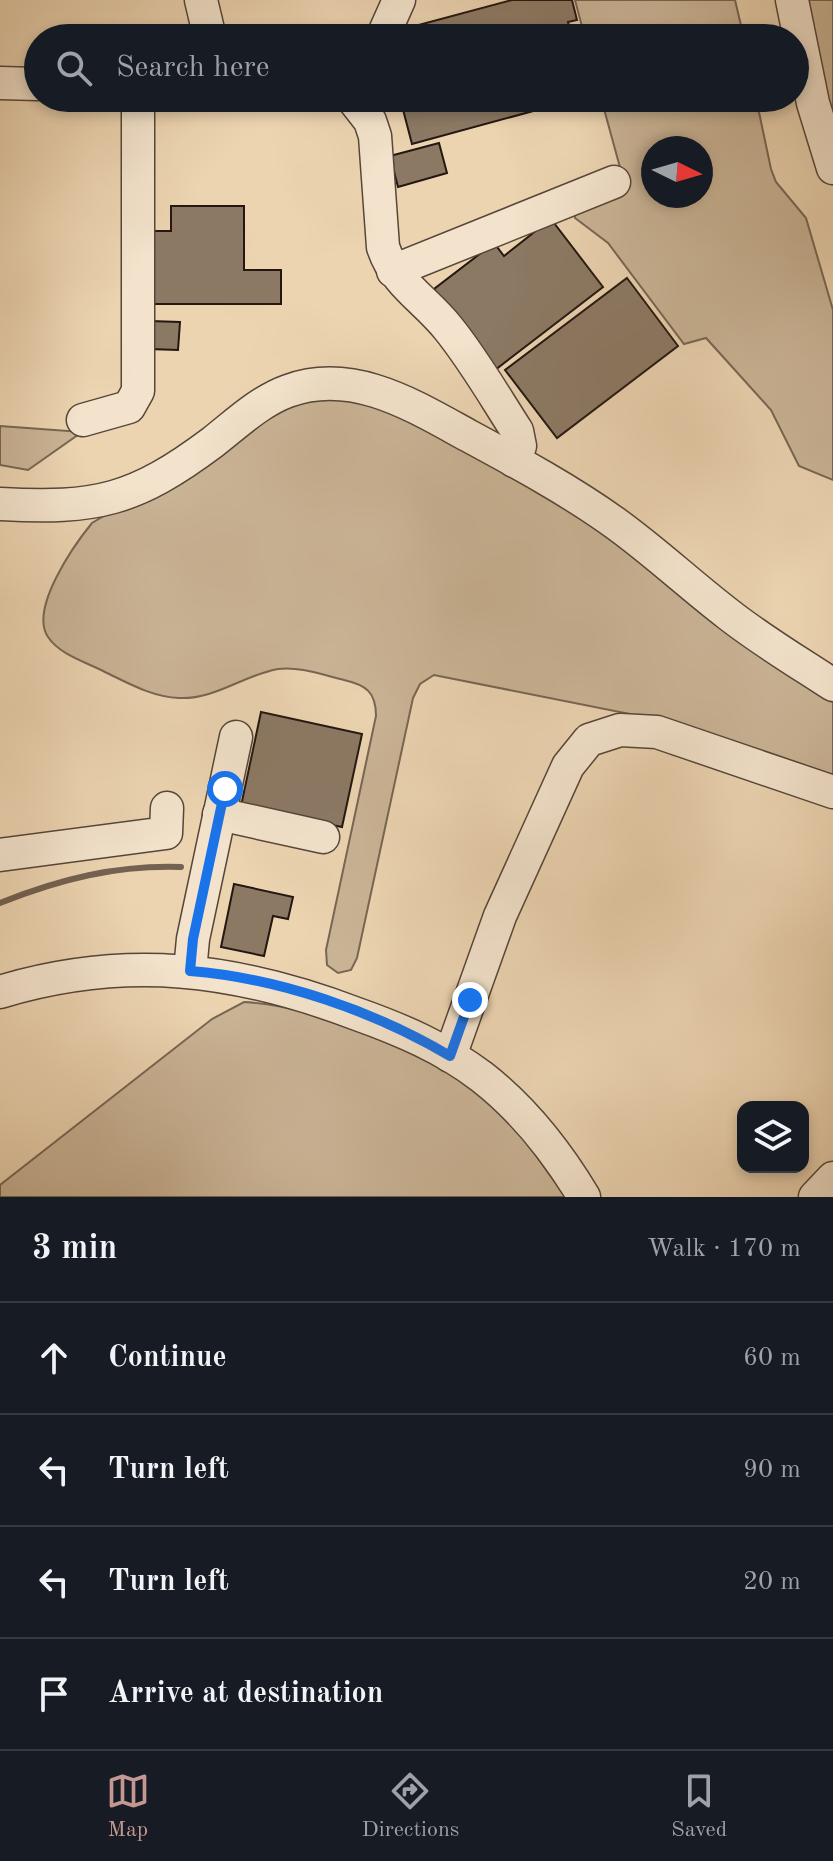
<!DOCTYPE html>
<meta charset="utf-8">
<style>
body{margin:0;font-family:"Old Standard TT",serif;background:#20242c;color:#f1f3f6}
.controls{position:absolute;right:24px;bottom:24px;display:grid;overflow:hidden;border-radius:16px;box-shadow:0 4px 12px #0003}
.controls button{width:72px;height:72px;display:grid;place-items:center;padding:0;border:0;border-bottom:2px solid #363941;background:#171b24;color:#f1f3f6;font:40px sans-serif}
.compass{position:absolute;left:641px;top:136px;width:72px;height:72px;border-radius:50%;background:#171b24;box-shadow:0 4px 12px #0003;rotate:95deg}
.stop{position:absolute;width:24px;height:24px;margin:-18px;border:6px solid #1a73e8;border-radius:50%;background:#fff}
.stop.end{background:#1a73e8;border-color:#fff;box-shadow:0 2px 8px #0008}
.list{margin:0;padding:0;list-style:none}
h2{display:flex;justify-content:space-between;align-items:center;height:104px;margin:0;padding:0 32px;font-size:34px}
h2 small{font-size:26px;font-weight:400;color:#9ea1a6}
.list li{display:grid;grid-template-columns:52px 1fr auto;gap:24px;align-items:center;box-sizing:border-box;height:112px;padding:0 32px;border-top:2px solid #363941}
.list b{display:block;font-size:30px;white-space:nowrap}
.list em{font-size:26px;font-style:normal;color:#9ea1a6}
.icon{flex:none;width:44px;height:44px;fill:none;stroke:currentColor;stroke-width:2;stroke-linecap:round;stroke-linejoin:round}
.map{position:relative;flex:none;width:833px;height:1197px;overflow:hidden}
.search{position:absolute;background:#171b24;box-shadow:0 4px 12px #0003;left:24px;right:24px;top:24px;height:88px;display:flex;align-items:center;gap:20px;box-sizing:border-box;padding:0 28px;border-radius:44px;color:#9ea1a6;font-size:30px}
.sheet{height:552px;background:#171b24}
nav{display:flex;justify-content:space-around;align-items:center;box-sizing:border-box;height:112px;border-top:2px solid #363941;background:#171b24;font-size:22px;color:#9ea1a6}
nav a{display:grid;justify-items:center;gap:4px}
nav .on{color:#c59692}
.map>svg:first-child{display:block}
.green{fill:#cab496;stroke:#776654;stroke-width:2;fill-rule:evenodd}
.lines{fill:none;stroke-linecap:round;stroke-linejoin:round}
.stream{stroke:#736251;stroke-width:6}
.building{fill:#8c7964;stroke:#241711;stroke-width:2}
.minor-casing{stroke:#564639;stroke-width:35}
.minor{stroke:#f3e3cc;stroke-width:32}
.route{stroke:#1a73e8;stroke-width:10}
</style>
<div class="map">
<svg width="833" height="1197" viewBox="0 0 833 1197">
<rect width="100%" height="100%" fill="#ecd4b1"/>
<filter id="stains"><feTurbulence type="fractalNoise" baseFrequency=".0025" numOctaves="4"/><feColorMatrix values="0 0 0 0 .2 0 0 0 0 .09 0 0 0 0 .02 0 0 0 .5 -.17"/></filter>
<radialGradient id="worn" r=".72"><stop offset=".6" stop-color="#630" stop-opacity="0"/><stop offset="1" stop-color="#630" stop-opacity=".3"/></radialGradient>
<g class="green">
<path d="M575,0h160l9,38h-159z"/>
<path d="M807,0h26v122z"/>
<path d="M601,98h155l15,71 5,13 30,36 27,92v170l-34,-14 -28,-56 -65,-72 -22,6 -76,-101 -33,-25 -1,-6 47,-41zM653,148h48v48h-48z"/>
<path d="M329,398l40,6 39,15 124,68 76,48 142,113 83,54v74l-153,-52 -246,-49 -14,9 -7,14 -56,260 -6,12 -13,3 -11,-8 -1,-15 50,-234c0,-24 -10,-31 -32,-36 -21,-5 -45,-14 -66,-11 -34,6 -64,31 -99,29 -27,-1 -51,-15 -74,-26 -19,-10 -45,-17 -57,-35 -19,-28 26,-92 44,-114l181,-108 18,-10z"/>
<path d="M0,426l82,6 -54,38 -28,-5z"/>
<path d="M244,1002c40,2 68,12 105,26 63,23 127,52 170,105 16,20 31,43 47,64h-566v-12l212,-166z"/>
</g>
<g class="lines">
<path class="stream" d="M0,903c60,-24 116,-38 181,-36"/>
</g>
<g class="building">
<path d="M512,0h60l5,20 -9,2 4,16h-170l-2,-8z"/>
<path d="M400,98h181l-169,46z"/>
<path d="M439,143l8,30 -49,14 -8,-31z"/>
<path d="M171,206h73v64h37v34h-131v-73h21z"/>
<path d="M551,219l52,68 -108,83 -61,-81 60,-46 10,13z"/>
<path d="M627,278l51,68 -121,92 -52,-68z"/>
<path d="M150,321l30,1 -2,28 -29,-1z"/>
<path d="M261,712l101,22 -20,93 -101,-21z"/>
<path d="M234,884l59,13 -5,22 -15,-3 -9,40 -43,-9z"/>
</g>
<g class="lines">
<defs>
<g id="minor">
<path d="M201,0l9,38"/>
<path d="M792,0l21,103 20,65"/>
<path d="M382,38l17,-38"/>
<path d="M0,83l38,1"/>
<path d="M352,98l18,23 5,15 8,111c12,37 42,52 65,81 26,32 47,69 69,103l3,15 -6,15"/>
<path d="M393,271l221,-89"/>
<path d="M83,420l46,-13 9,-16v-293"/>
<path d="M0,504c97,5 134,-3 213,-62 23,-18 47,-41 75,-51 65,-24 126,15 181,45 50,27 100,54 146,87 39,28 74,61 113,91 33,26 70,48 105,71"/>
<path d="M219,814l104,23"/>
<path d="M0,855l166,-22 1,-25"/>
<path d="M190,971l3,-32 43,-202"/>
<path d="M0,992c126,-38 236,-24 357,22 45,16 87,34 125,63 41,32 75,75 102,120"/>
<path d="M450,1056l50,-140 68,-150 21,-26 31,-10 37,2 176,60"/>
<path d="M815,1197l18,-19"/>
</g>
</defs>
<use href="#minor" class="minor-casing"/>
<use href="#minor" class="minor"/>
</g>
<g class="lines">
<path class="route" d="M225,789l-32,150 -3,32c89,7 184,40 260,85l20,-56"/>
</g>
<rect width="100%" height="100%" filter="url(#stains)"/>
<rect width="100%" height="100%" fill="url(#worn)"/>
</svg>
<div class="controls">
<button><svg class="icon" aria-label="layers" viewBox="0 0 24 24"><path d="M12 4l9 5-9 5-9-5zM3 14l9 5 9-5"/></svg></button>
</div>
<svg class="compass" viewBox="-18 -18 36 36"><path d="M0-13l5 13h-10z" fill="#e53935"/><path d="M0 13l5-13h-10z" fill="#9ea1a6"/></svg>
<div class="stop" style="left:225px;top:789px"></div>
<div class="stop end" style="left:470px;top:1000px"></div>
<div class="search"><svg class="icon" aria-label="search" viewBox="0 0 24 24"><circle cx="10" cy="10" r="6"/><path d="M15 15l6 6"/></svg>Search here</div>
</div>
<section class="sheet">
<h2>3 min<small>Walk · 170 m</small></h2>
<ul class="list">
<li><svg class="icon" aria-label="ahead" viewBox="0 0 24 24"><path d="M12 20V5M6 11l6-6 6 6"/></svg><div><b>Continue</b></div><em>60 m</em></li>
<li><svg class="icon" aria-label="left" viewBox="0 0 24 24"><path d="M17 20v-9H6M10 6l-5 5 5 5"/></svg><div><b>Turn left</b></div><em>90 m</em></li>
<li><svg class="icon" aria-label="left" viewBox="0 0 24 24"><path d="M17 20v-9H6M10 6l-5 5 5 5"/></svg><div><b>Turn left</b></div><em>20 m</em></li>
<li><svg class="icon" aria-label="arrive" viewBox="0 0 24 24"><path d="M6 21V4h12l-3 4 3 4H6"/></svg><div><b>Arrive at destination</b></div></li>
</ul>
</section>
<nav>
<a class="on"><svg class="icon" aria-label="map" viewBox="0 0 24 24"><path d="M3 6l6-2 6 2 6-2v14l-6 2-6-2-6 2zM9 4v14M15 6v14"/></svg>Map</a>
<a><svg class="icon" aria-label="directions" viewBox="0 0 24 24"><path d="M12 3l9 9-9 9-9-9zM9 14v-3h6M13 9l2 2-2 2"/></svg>Directions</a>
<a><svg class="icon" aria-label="saved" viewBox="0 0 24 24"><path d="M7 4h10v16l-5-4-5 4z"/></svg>Saved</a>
</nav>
